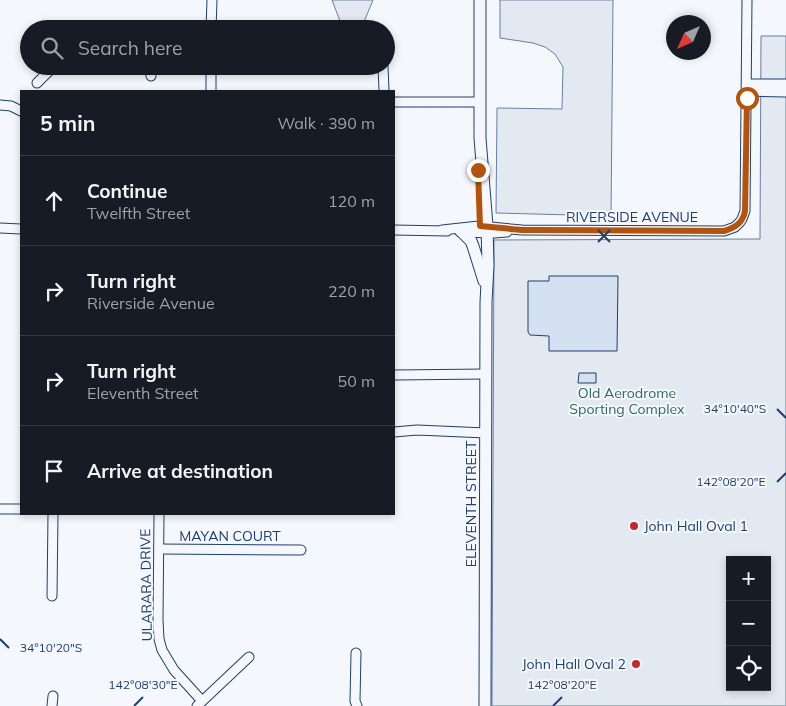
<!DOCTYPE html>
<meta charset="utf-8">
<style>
body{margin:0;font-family:Mulish,sans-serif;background:#20242c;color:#f1f3f6}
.controls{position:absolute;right:15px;bottom:15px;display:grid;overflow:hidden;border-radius:0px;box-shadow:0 2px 8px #0003}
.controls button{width:45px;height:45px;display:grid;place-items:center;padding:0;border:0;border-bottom:1px solid #363941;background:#171b24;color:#f1f3f6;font:25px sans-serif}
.compass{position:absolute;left:666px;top:15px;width:45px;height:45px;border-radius:50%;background:#171b24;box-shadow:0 2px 8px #0003;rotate:225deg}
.stop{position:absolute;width:15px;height:15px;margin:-11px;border:4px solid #b45309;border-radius:50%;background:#fff}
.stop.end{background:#b45309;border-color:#fff;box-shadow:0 1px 5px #0008}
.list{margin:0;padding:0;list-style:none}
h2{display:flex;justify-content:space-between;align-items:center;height:65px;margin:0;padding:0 20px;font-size:21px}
h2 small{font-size:16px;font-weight:400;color:#9ea1a6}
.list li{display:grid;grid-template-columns:32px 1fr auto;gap:15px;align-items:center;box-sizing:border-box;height:90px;padding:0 20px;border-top:1px solid #363941}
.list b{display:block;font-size:19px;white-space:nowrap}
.list p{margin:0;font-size:16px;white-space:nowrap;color:#9ea1a6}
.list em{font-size:16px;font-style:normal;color:#9ea1a6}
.icon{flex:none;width:28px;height:28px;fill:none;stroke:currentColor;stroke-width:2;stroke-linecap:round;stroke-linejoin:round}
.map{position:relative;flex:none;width:786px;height:706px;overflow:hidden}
.search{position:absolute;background:#171b24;box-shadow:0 2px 8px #0003;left:20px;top:20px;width:375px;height:55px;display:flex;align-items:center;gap:12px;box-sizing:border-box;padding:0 18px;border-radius:28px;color:#9ea1a6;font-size:19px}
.panel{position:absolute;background:#171b24;box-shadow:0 2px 8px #0003;left:20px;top:90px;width:375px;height:425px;border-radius:0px}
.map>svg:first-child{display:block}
.green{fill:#e3e9f0;stroke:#687fa3;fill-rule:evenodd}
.building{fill:#d5e0f0;stroke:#1d3f73}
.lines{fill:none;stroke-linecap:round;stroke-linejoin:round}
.minor-casing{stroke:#1d3f73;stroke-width:11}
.major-casing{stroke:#1d3f73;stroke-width:13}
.minor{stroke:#f4f7fb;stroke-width:9}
.major{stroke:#f4f7fb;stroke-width:11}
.route{stroke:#b45309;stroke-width:6}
.ticks{fill:none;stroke:#1d3f73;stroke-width:2}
.poi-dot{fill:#c62828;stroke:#f4f7fb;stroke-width:2}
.labels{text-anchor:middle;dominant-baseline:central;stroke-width:4;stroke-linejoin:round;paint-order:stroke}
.street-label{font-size:14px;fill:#1d3f73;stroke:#f4f7fb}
.park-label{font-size:14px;fill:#2c6c60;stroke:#f4f7fb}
.poi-label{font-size:14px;fill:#1d3f73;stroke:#f4f7fb;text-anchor:start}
.ticks-label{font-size:12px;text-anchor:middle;fill:#1d3f73;stroke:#f4f7fb;stroke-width:4;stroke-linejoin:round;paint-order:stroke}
</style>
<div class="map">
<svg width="786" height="706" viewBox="0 0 786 706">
<rect width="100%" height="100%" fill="#f4f7fb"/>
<g class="green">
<path d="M332,0h41l-12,29h-18z"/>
<path d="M500,0h113l-2,216 -115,-3 1,-105 65,1 1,-42 -8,-13 -10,-7 -12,-4 -33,-5z"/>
<path d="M761,36h25v670h-294l2,-466 266,-1zM730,560h37v127h-37z"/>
</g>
<g class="building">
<path d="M549,276h69l-1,75h-68v-15l-19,-1 -2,-3v-51h21z"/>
<path d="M579,373h17v10h-18z"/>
</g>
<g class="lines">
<defs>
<g id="minor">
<path d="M73,29v-3"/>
<path d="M211,29l1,-29"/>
<path d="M150,66l1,10"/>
<path d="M383,66l1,25"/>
<path d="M37,83l17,-17"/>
<path d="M747,84h39"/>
<path d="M211,91v-25"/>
<path d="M747,91l39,1"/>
<path d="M394,102h85"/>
<path d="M0,105l11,1 10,5"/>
<path d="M0,228l21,1"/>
<path d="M394,230l53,1"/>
<path d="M442,230l37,-4 43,4 202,1 11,-4 5,-5 2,-3 3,-8 2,-211"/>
<path d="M460,232l34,1 13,-1"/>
<path d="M394,375l92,-1"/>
<path d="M394,432l23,-2 69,3"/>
<path d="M0,509h21"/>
<path d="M159,514l-1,106 1,19 3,11 12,20 28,31"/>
<path d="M159,549l142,1"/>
<path d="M52,596l1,-82"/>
<path d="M356,653l-1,48 2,5"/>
<path d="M52,706l1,-10"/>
<path d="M197,706l52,-49"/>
</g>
<g id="major">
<path d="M480,0v138l7,88 1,39 -2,37 -1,404"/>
<path d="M462,232l9,9 2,5 11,35"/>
</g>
</defs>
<use href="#minor" class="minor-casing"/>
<use href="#major" class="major-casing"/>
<use href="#minor" class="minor"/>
<use href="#major" class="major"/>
</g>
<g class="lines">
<path class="route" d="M478,170l2,56 42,4h16l186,1c11,-3 19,-8 21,-20l2,-113"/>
</g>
<path class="ticks" d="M598,230l12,12M598,242l12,-12M777,409l9,9M777,482l9,-9M0,639l9,9M134,706l9,-9M553,706l9,-9"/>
<g class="poi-dot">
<circle cx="634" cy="526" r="5"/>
<circle cx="636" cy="664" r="5"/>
</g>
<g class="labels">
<g class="street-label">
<text x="632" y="217">RIVERSIDE AVENUE</text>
<text transform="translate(471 504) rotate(-90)">ELEVENTH STREET</text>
<text x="230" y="536">MAYAN COURT</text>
<text transform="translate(146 585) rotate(-91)">ULARARA DRIVE</text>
</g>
<g class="park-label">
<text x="627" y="393">Old Aerodrome<tspan x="627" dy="16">Sporting Complex</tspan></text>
</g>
<g class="poi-label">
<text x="644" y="526">John Hall Oval 1</text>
<text x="626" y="664" text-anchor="end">John Hall Oval 2</text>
</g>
</g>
<g class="ticks-label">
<text x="735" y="413">34°10'40"S</text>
<text x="731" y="486">142°08'20"E</text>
<text x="51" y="652">34°10'20"S</text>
<text x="143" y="689">142°08'30"E</text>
<text x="562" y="689">142°08'20"E</text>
</g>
</svg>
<div class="controls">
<button>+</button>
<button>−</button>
<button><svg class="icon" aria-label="locate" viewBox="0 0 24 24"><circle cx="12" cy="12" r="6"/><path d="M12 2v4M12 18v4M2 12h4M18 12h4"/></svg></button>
</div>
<svg class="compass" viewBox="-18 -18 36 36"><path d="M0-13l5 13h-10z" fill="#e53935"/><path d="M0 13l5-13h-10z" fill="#9ea1a6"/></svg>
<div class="stop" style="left:747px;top:98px"></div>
<div class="stop end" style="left:478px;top:170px"></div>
<div class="search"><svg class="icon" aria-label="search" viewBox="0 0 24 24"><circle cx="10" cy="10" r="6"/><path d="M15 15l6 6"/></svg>Search here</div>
<section class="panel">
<h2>5 min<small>Walk · 390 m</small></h2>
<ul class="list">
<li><svg class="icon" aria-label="ahead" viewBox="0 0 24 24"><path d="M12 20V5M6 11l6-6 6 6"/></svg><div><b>Continue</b><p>Twelfth Street</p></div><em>120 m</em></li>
<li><svg class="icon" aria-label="right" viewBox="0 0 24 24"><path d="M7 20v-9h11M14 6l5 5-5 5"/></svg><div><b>Turn right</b><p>Riverside Avenue</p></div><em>220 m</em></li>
<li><svg class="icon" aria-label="right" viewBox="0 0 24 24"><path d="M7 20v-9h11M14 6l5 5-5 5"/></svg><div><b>Turn right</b><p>Eleventh Street</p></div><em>50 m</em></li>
<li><svg class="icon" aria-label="arrive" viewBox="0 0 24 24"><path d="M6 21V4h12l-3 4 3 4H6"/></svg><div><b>Arrive at destination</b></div></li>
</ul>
</section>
</div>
